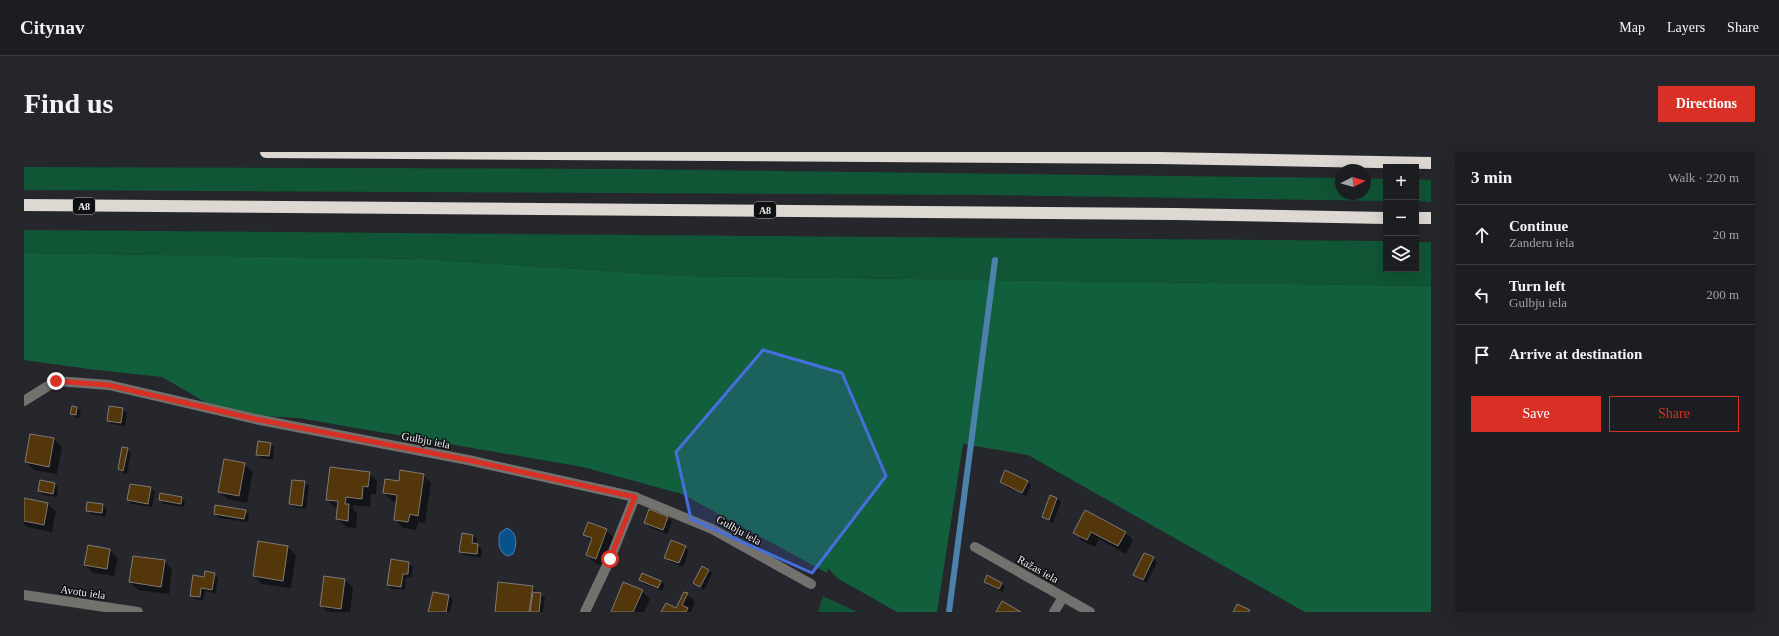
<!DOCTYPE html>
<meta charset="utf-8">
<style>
body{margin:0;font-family:"Times New Roman",serif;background:#25262a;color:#f1f3f6}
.controls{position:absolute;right:12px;top:12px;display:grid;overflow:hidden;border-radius:0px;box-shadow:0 4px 16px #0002}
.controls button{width:36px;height:36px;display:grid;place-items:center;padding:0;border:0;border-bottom:1px solid #3a3b3f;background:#1c1d21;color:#f1f3f6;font:20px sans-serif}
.compass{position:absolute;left:1311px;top:12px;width:36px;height:36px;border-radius:50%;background:#1c1d21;box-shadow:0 4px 16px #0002;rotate:84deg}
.stop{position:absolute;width:12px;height:12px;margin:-9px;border:3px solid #d93025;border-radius:50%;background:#fff}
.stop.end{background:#d93025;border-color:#fff;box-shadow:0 1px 4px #0008}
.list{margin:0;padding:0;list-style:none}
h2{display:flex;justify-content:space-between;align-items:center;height:52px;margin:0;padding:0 16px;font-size:17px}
h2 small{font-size:13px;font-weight:400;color:#a0a2a5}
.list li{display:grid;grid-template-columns:26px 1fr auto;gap:12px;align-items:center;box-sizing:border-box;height:60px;padding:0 16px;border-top:1px solid #3a3b3f}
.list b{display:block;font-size:15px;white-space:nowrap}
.list p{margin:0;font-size:13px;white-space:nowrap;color:#a0a2a5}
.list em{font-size:13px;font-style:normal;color:#a0a2a5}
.actions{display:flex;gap:8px;padding:12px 16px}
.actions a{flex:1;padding:9px 0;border:1px solid #d93025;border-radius:0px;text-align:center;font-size:14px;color:#d93025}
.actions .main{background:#d93025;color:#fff}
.icon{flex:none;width:22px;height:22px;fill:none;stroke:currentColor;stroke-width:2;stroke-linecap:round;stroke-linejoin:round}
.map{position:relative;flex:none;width:1407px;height:460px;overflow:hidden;border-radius:0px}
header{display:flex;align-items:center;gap:24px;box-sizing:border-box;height:56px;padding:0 20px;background:#1c1d21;border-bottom:1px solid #3a3b3f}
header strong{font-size:19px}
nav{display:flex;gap:22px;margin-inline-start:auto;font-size:14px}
.intro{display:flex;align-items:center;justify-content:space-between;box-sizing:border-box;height:96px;padding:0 24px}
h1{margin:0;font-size:28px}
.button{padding:10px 18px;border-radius:0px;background:#d93025;color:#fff;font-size:14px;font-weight:700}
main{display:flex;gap:24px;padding:0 24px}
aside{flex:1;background:#1c1d21;border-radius:0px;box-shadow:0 4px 16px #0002}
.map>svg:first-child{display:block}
.green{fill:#105535}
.forest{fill:#115f3c}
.water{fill:#05528c;stroke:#4b81ab}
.shadow{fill:#0007}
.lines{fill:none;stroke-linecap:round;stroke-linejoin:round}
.stream{stroke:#4b81ab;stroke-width:6}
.building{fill:#533609;stroke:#7f7a75}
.minor{stroke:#73716e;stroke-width:10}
.highway{stroke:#ddd8d2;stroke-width:12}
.route{stroke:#d93025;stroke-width:5}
.marked{fill:#476edd;fill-opacity:0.2;stroke:#476edd;stroke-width:3;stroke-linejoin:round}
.labels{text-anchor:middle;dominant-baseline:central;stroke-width:3;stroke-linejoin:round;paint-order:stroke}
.shield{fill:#0f1012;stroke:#abadb0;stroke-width:1}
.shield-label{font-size:10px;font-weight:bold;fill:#eef0f3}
.street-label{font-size:11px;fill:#eef0f3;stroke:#0f1012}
</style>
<header>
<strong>Citynav</strong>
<nav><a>Map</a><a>Layers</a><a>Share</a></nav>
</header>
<div class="intro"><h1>Find us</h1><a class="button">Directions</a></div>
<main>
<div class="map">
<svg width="1407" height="460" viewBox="0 0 1407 460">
<rect width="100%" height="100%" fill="#25272c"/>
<g class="green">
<path d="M0,15l604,2 713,9v16h24v-16l21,1v22l-397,-6 -965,-5z"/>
<path d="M1392,27l15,1v22l-15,-1z"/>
<path d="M0,78l1362,11v28h30v-27h15v44l-748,-10 -260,-17 -399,-6z"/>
<path d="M799,444l34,16h-39z"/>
</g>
<path class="forest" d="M0,101l399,6 260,17 748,10v326h-126l-277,-157 -65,-11 -26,168h-40l-60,-34 -9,-10 -1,5 -145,-79 -99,-27 -284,-49 -39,-2 -48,-10 -50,-29 -73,-8 -65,-9z"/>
<path class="water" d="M483,376c11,5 10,17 6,26l-6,2c-9,-5 -9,-14 -7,-23z"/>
<g class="shadow">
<path d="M53,256l4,3 -2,7 -4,-1 -4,-3z"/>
<path d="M99,257l4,4 -2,13 -13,-2 -4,-4z"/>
<path d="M7,283l23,4 8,8 -5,27 -23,-4 -8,-8z"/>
<path d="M246,292l4,3 -1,13 -12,-2 -4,-4z"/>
<path d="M103,297l4,4 -4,21 -4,-1 -4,-4z"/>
<path d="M220,312l9,8 -6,31 -20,-4 -8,-8z"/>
<path d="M345,321l8,8 -1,13h-5l-1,13 -17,-2v4l4,4 -1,15 -10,-1 -8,-8 1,-11h-4l-8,-8z"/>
<path d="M399,323l8,8 -6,40 -7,-1 -2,8 -13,-2 -8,-8 2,-18 -5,-1 -8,-8 16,-11z"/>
<path d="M269,329l12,1 4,4 -3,23 -12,-2 -4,-4z"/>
<path d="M977,330h26l4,3 -5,11 -21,-10z"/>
<path d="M30,331l4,4 -1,10 -14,-2 -4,-4z"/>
<path d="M107,333l20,3 4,4 -3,15 -20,-3 -4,-4z"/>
<path d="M1027,344l6,2 4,4 -8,21 -6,-3 -4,-3z"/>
<path d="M157,346l4,4 -1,5 -20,-3 -4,-4z"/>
<path d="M0,347l24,5 8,8 -4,20 -25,-5 -3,-3z"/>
<path d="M79,353l4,4 -2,8 -14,-3 -4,-4z"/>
<path d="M221,359l4,4 -1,7 -29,-4 -4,-4z"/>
<path d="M1062,359l39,21 8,8 -7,14 -27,-15 -4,8 -13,-6 -8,-9z"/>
<path d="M644,365l4,4 -5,13 -18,-7 -4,-4z"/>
<path d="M582,378l8,8 -10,29 -9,-4 -8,-8 5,-13 -8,-8z"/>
<path d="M449,383l4,4 -1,6 6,4 -1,9 -17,-3 -4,-4z"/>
<path d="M264,395l8,8 -5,33 -29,-4 -8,-8z"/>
<path d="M661,395l4,4 -6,16 -14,-6 -4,-3z"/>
<path d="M85,398l9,8 -4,18 -21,-3 -8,-8z"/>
<path d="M1129,406l4,4 -10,21 -9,-4 -4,-4z"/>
<path d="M140,409l8,8 -3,25 -31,-4 -8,-8z"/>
<path d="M385,411l4,4 -2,11 -5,-1 -1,13 -13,-1 -4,-4z"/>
<path d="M685,418l3,4 -8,16 -9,-7z"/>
<path d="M190,422l4,4 -2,15 -11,-2 -2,10 -8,-2 -4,-4 14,-17z"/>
<path d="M321,428l8,8 -3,24h-23l-6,-6z"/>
<path d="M616,428l21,1 4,4 -3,6 -18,-7z"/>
<path d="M961,430l16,1 4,4 -2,5 -14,-6z"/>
<path d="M508,435l13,11 -2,14h-47z"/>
<path d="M618,439l8,8 -6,13h-32z"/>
<path d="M663,442l8,8 -4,10h-29l14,-3z"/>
<path d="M425,444l4,4 -3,12h-21z"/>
</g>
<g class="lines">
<path class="stream" d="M925,460l46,-352"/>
</g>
<g class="building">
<path d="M48,254l5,1 -1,8 -6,-1z"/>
<path d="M85,254l14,2 -2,15 -14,-2z"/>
<path d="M6,282l24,4 -5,29 -24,-5z"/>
<path d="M234,289l13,2 -2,13 -13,-1z"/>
<path d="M98,295l6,1 -5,23 -5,-2z"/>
<path d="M200,307l21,4 -6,33 -21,-4z"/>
<path d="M306,315l40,5 -2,15 -5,-1 -1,13 -16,-2 -1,7h4l-1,17 -12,-2 2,-18 -12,-1z"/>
<path d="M376,318l24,4 -6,42 -8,-2 -2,8 -14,-2 3,-25 -14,-2 2,-14 14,2z"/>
<path d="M981,318l23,11 -6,12 -22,-11z"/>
<path d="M16,328l15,3 -2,11 -15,-3z"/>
<path d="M268,328l13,1 -3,25 -13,-2z"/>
<path d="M106,332l21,3 -3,17 -21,-4z"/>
<path d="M136,341l22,4 -1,7 -22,-4z"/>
<path d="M1026,343l7,3 -8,22 -7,-3z"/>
<path d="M0,346l24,5 -4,22 -20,-4z"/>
<path d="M63,350l16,2 -1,9 -16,-2z"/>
<path d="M191,353l31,5 -2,9 -30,-5z"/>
<path d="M625,357l19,8 -5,13 -19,-7z"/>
<path d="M1061,358l41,22 -8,14 -27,-14 -4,8 -14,-7z"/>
<path d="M564,370l19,7 -11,30 -10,-4 6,-17 -9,-3z"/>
<path d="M438,381l11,2 -1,8 6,1 -1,10 -18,-2z"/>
<path d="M647,388l15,6 -7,17 -15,-5z"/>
<path d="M234,389l30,5 -5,35 -30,-5z"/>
<path d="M64,393l22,4 -3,20 -23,-4z"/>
<path d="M1120,401l10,4 -11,23 -10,-5z"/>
<path d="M109,404l32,4 -4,27 -32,-5z"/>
<path d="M367,407l18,3 -1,12h-5l-2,13 -14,-2z"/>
<path d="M678,414l7,4 -9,17 -7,-4z"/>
<path d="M181,419l10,2 -3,17 -11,-2 -1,9 -10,-1 3,-21 11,2z"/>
<path d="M618,421l19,8 -3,7 -19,-8z"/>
<path d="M963,423l15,8 -3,6 -15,-7z"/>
<path d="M300,424l21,3 -4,30 -21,-3z"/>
<path d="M474,430l35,4 -4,26h-34z"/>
<path d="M599,430l20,8 -10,22h-22z"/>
<path d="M409,440l16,3 -3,17h-18z"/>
<path d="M509,440l8,1 -2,19h-9z"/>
<path d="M660,440l4,1 -6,12 6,3 -2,4h-25l5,-9 10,5z"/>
<path d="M978,449l19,11h-25z"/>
<path d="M1213,452l13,6 -1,2h-16z"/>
</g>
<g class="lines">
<g class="minor">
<path d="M0,249l32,-20 53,4 146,34 213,41 167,37 77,32 99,55"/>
<path d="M951,395l115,65"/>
<path d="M0,443l114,17"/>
<path d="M561,460l25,-53 25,-62"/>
<path d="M1030,460l9,-15"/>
</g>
<g class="highway">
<path d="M242,0l893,6 272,5"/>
<path d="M0,53l1151,9 211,4"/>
<path d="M1392,66h15"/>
</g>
</g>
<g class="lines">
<path class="route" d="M32,229l52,4 147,34 213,41 167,37 -25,62"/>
</g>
<path class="marked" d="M739,198l79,23 44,103 -74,97 -121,-54 -15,-67z"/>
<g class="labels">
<g class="shield">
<rect x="49" y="46" width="22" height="16" rx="3"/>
<rect x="730" y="50" width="22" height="16" rx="3"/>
</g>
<g class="shield-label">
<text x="60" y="54">A8</text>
<text x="741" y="58">A8</text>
</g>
<g class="street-label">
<text transform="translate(402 288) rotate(11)">Gulbju iela</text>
<text transform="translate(715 378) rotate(29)">Gulbju iela</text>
<text transform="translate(1014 417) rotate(29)">Ražas iela</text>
<text transform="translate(59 440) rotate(8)">Avotu iela</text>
</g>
</g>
</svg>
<div class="controls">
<button>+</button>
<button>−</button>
<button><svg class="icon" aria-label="layers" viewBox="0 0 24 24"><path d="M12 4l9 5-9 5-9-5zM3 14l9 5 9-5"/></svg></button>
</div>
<svg class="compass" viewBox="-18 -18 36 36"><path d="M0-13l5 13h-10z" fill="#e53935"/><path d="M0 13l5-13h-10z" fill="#a0a2a5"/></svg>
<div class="stop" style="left:586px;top:407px"></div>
<div class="stop end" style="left:32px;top:229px"></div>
</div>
<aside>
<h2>3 min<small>Walk · 220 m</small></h2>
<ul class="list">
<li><svg class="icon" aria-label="ahead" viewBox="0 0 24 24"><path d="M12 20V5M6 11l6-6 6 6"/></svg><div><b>Continue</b><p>Zanderu iela</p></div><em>20 m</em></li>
<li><svg class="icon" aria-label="left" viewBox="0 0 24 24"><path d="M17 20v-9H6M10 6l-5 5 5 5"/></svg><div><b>Turn left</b><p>Gulbju iela</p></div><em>200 m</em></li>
<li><svg class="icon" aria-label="arrive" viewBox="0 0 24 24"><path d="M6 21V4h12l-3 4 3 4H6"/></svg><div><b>Arrive at destination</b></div></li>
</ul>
<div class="actions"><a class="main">Save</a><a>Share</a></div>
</aside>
</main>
